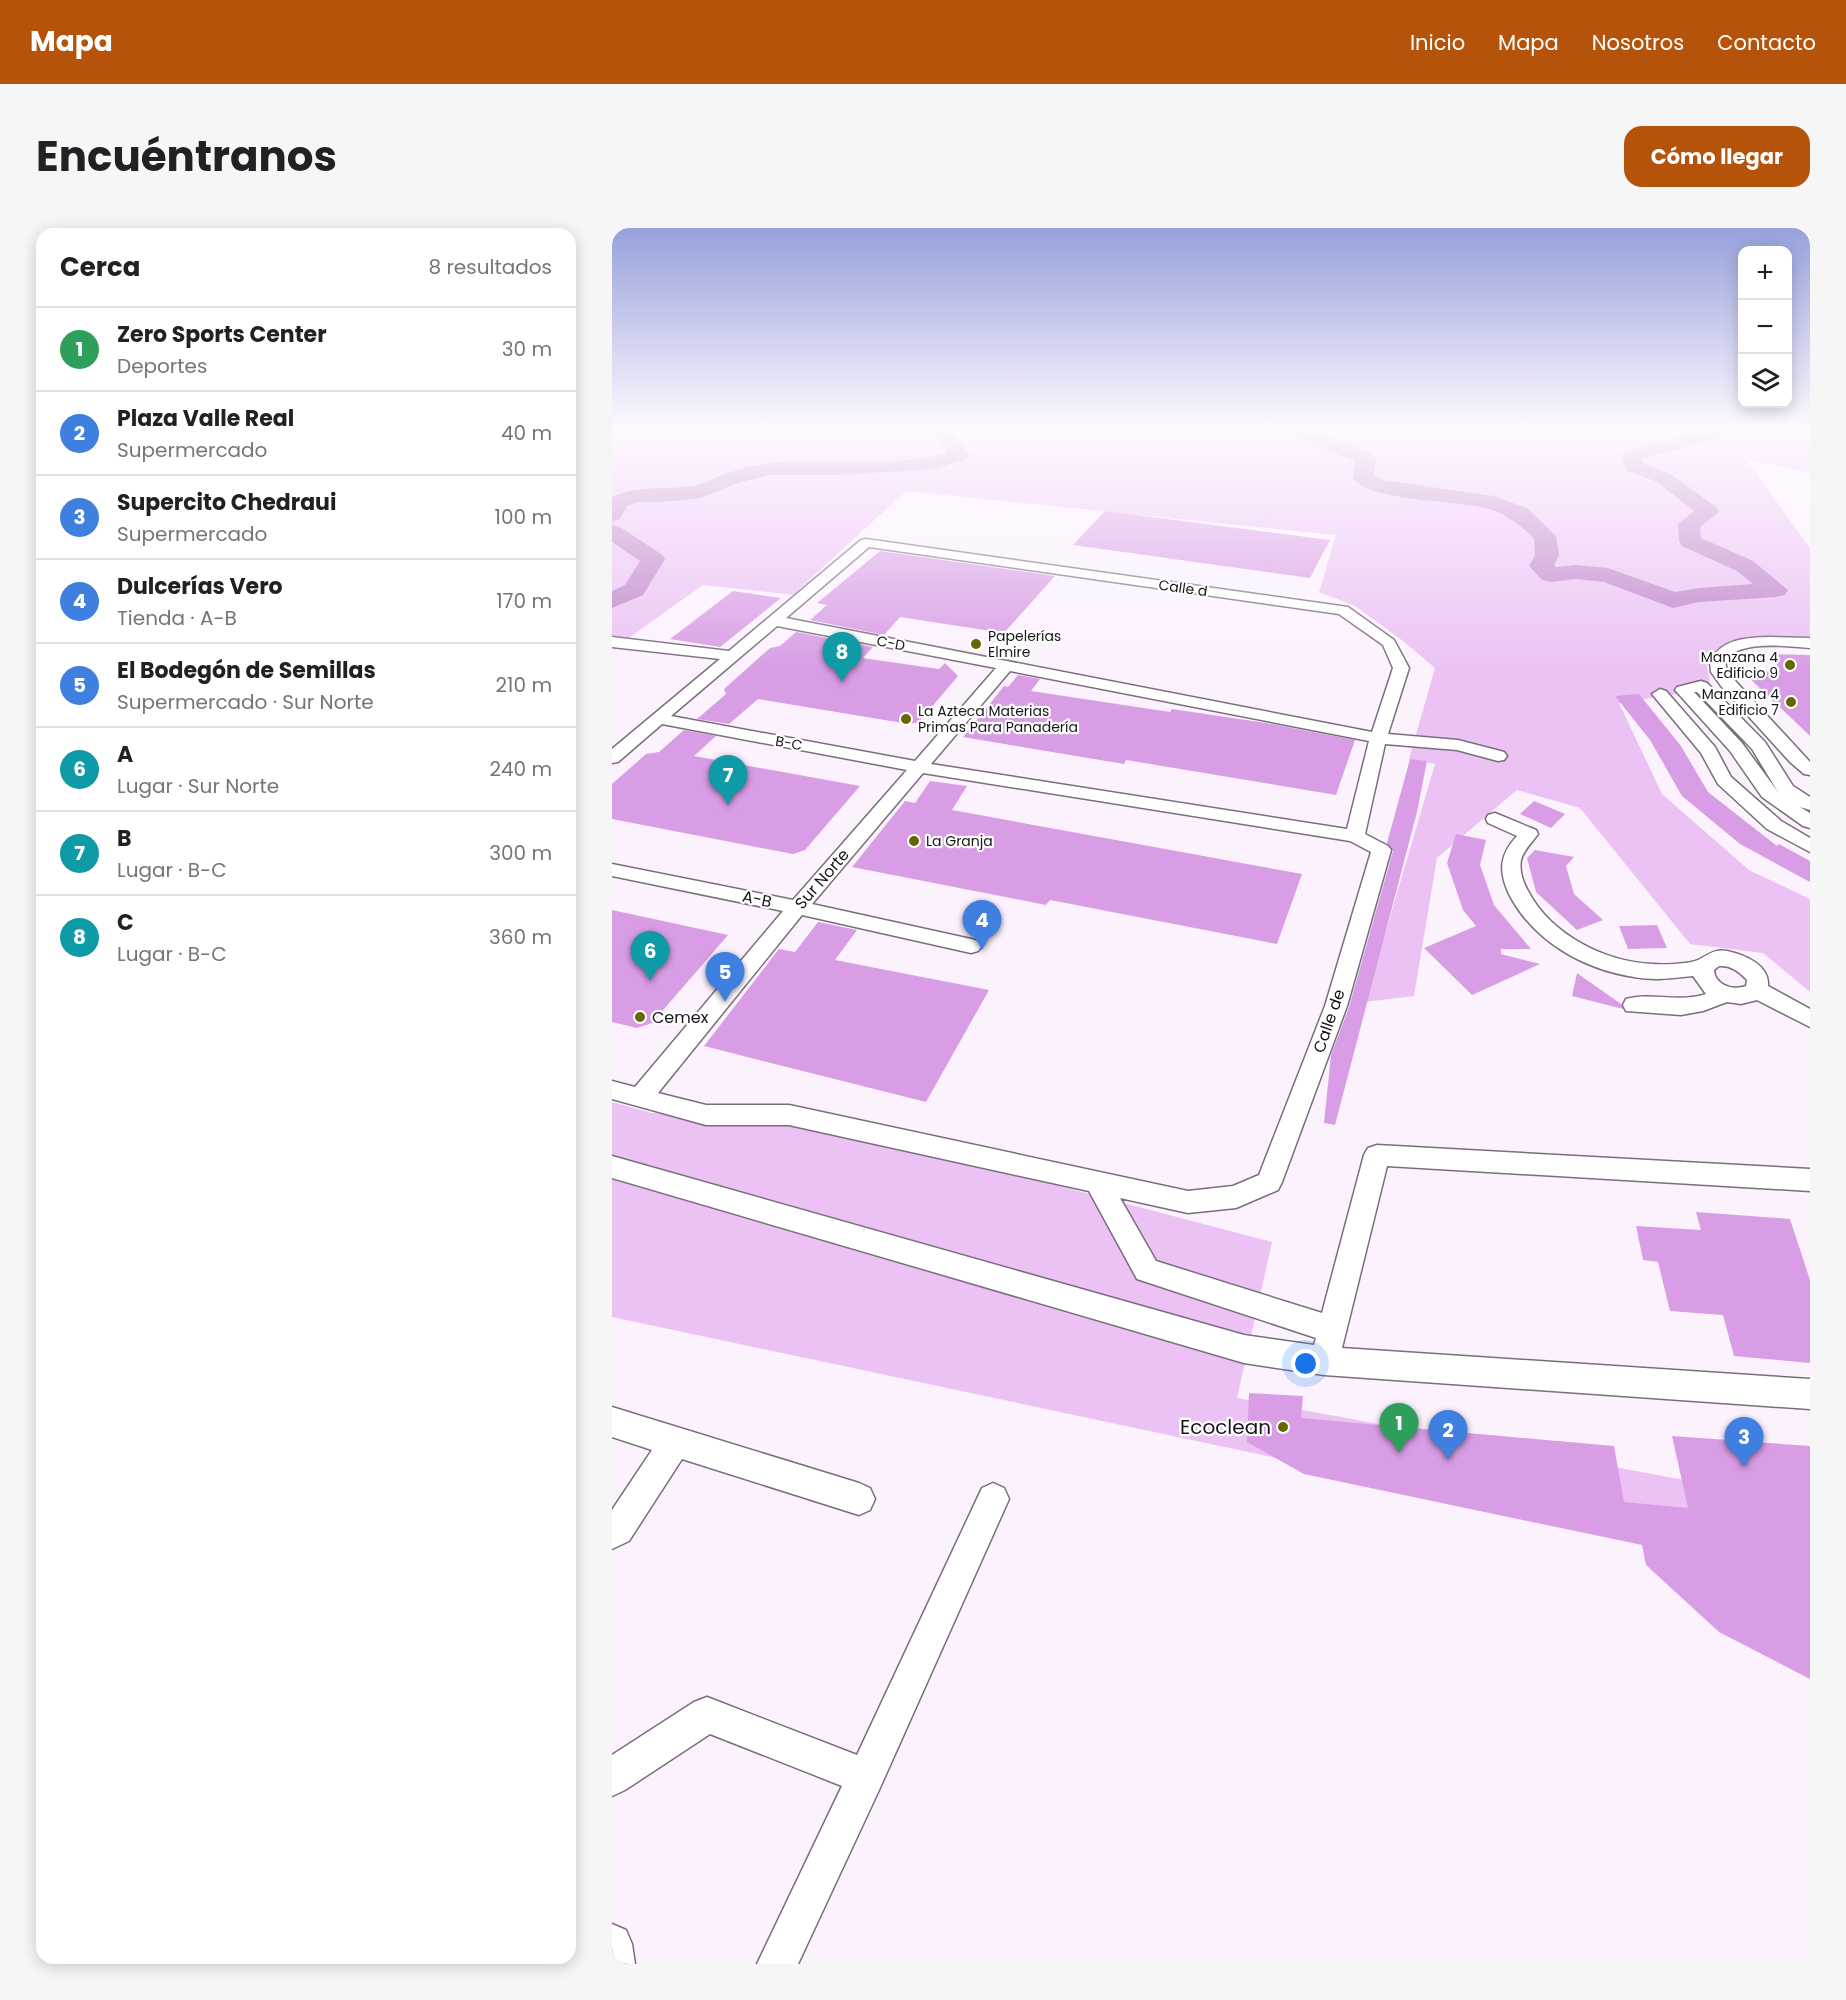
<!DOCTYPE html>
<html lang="es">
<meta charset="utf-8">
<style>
body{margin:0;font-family:Poppins,sans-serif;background:#f6f6f6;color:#202124}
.controls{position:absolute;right:18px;top:18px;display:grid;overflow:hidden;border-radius:12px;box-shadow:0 3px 15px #0003}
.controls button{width:54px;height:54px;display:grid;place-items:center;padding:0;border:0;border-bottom:2px solid #e0e0e0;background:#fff;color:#202124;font:30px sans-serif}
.you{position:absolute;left:694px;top:1136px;width:21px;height:21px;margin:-15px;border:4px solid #fff;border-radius:50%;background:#1a73e8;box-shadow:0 0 0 9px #1a73e833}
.badge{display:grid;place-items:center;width:39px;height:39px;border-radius:50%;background:#b45309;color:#fff;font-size:20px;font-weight:700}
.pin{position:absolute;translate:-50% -50px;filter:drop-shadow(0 2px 3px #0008)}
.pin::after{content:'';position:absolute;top:32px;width:21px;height:18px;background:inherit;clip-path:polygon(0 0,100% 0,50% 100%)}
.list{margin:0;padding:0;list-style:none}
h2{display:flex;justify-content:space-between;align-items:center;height:78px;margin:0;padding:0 24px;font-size:26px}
h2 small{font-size:20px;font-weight:400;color:#757577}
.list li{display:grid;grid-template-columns:39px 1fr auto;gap:18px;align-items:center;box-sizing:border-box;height:84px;padding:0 24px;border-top:2px solid #e0e0e0}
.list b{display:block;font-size:22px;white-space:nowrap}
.list p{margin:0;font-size:20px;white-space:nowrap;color:#757577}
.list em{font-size:20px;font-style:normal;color:#757577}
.icon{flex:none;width:33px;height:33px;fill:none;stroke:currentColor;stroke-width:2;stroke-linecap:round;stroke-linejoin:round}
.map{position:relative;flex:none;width:1198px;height:1736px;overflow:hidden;border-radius:18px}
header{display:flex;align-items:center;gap:36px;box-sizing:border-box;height:84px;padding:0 30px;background:#b45309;color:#fff}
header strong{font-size:28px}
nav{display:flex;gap:33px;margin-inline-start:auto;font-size:21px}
.intro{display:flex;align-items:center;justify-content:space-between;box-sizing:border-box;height:144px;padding:0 36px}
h1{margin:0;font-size:42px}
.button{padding:15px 27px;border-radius:18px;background:#b45309;color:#fff;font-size:21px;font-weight:700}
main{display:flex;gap:36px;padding:0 36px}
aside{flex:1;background:#fff;border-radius:18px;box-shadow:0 3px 15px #0003}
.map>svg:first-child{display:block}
.green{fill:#ebc2f3}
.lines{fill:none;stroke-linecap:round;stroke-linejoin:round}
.river{fill:#be84ca;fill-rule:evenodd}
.building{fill:#d89de5}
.minor-casing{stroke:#796e7b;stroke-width:3}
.minor{fill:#fff;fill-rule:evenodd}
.poi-dot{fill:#676702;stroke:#fff;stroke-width:2}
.labels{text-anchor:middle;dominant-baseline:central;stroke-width:4.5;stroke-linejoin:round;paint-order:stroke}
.far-street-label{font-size:14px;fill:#19151a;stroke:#fff}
.far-poi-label{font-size:14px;fill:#19151a;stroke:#fff;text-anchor:start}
.street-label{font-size:16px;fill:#19151a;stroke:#fff}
.poi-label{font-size:16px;fill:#19151a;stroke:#fff;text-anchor:start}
.near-poi-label{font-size:20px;fill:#19151a;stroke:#fff;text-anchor:end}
</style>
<header>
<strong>Mapa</strong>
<nav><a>Inicio</a><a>Mapa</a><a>Nosotros</a><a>Contacto</a></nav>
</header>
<div class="intro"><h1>Encuéntranos</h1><a class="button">Cómo llegar</a></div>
<main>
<aside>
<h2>Cerca<small>8 resultados</small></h2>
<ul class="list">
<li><span class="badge" style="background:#2e9e5b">1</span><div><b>Zero Sports Center</b><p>Deportes</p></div><em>30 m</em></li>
<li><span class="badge" style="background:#3f7fe0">2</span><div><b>Plaza Valle Real</b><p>Supermercado</p></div><em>40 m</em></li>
<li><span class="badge" style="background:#3f7fe0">3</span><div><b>Supercito Chedraui</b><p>Supermercado</p></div><em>100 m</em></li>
<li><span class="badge" style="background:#3f7fe0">4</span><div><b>Dulcerías Vero</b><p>Tienda · A-B</p></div><em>170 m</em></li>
<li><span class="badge" style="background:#3f7fe0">5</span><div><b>El Bodegón de Semillas</b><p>Supermercado · Sur Norte</p></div><em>210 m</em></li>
<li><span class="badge" style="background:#0f9aa8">6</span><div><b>A</b><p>Lugar · Sur Norte</p></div><em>240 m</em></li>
<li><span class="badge" style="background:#0f9aa8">7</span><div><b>B</b><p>Lugar · B-C</p></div><em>300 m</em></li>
<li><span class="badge" style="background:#0f9aa8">8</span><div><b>C</b><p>Lugar · B-C</p></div><em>360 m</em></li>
</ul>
</aside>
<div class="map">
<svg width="1198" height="1736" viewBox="0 0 1198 1736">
<rect width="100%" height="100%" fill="#fcf2fe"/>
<g class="green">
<path d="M0,201h1198v44l-64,-14 64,89v98l-69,-1 -34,21 4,23 -92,14 43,91 87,76 61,29v93l-47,-39 -73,-9 -110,-136 -63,-18 -80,68 -23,138 -49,6 70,-238 -26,-5 26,-91 -32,-27 -48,-35 -36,-14 17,-57 -430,-44 -113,104 -90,-10 -73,52h-18z"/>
<path d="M0,874l40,11 141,3 479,126 -35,156 573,105v68l-1198,-254z"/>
</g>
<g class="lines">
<g class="river">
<path d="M319,201h19l20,26 -3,4 -33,10 -96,6h-68l-32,8 -38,15 -38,4h-25l-10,4 -7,13 -8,2v-24c26,-12 52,-7 80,-11 11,-1 20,-7 30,-11 15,-5 33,-11 49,-12 58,-6 120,7 177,-11z"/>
<path d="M670,201h27l64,25 3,4 -2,17 9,5 110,16 34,12 29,28 3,19 -5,10 2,2 20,-2 32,3 67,24 24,-4 54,-4 -16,-13 -55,-25 -3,-5 -1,-17 16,-13 -37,-29 -31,-12 -4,-14 3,-4 80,-23h32l-2,4 -93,26 1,4 28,11 45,33 3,5 -19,15 1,11 52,23 35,29 -3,5 -9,2 -77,5 -26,6 -69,-26 -28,-3 -25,3 -9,-2 -13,-14 6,-11 -1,-17c-14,-12 -25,-22 -42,-28 -31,-11 -122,-7 -139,-32l2,-17 -71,-28z"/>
<path d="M0,297l8,2 41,27 4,5 -22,36 -31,13v-17l13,-6 15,-24 -28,-19z"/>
</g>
</g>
<g class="building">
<path d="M493,283l225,29 -20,38 -237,-33z"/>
<path d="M268,323l175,25 -51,57 -104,-16 -16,18 -74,-15 17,-15 -10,-2z"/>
<path d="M121,363l48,7 -61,49 -50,-8z"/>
<path d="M184,404l77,15 -10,11 76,11 6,-6 13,13 -39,46 -10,2 -151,-25 -29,25 -32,-5 29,-25 -2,-5 46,-41 10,-2z"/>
<path d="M1159,426l39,1v81l-65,-62 35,-4z"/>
<path d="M406,447l22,4 -9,12 139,21 2,-3 94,14 89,17 -19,55 -210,-35 -2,4 -161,-27 41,-51 4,1z"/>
<path d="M1027,466l42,52 27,46 69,54 2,-2 31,17v21l-70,-38 -58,-48 -32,-56 -35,-44z"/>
<path d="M72,502l32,6 -22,20 166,30 -55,64 -12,4 -181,-35v-35l34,-30 13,-2z"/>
<path d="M798,531l17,2 -10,51 -82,313 -11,-2 7,-68 18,-48 44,-156 -6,-8z"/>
<path d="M318,553l37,5 -15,24 350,64 -25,70 -227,-44 -4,5 -194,-38 53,-66 10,2z"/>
<path d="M922,573l31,13 -14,14 -31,-14z"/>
<path d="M844,606l30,6 -6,25 14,40 37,44h-30v5l39,10 -68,31 -48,-47 52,-22 -13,-16 -16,-47z"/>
<path d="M923,622l39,7 -8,9 8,28 29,26 -26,10 -41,-38 -9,-34z"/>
<path d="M0,682l116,25 -76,88 -15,5 -25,-6z"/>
<path d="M206,694l39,8 -22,30 154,30 -63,112 -222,-56 75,-97 16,3z"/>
<path d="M1045,697l10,23 -39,1 -9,-23z"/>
<path d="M965,745l44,31 2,5 -51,-13z"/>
<path d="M1084,984l94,7 20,61v83l-76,-7 -11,-41 -53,-4 -12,-49 -15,-2 -7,-34 65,4z"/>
<path d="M637,1165l54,3 -2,22 313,28 10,56 64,6 -16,-72 138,10v233l-91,-47 -73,-67 -4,-20 -338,-71 -57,-32z"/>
</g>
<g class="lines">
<defs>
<g id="minor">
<path d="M254,311l482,68 46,33 15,28 -21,66 70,6 46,12 3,4 -3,4 -6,1 -41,-11 -72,-6 -20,90 23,12 3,4 -44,156 -65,176 -4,8 -42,18 -48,5 -68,-15 36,63 166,52 42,-158 4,-7 9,-3 433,24v22l-423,-25 -45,182 468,31v30l-486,-34 -80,-12 -632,-185v-22l632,179 70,10 2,-7 -179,-59 -48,-88 -300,-66h-83l-94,-26v-18l23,6 148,-176 -171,-35v-12l181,36 114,-130 -245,-46 -44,38 -6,1v-14l108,-90 -108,-12v-10l117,14 132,-111zM257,319l470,67 44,31 10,23 -21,64 -586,-114zM165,398l219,42 -81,93 -244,-45zM398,443l359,70 -22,88 -416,-65zM311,545l427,68 21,11 -46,154 -66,169 -26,11 -45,5 -399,-86h-83l-48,-12 144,-178 169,38 7,-2 4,-5 -4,-5 -7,-2 -159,-35z"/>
<path d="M1157,409l41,1v10c-22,-2 -70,-8 -85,12l2,12 83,90v13l-6,-1 -14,-12 -69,-76 -10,-14 -1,-12c15,-22 35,-22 59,-23z"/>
<path d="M1089,453l6,2 58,59 28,44 17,11v13l-10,-3 10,6v15l-7,-2 -41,-29 -32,-46 -55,-61 2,-3zM1082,464h3l55,57 26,43 -36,-49z"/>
<path d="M1048,461l6,2 49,56 16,30 50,44 29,17v14l-43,-23 -49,-45 -17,-31 -49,-59z"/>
<path d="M883,585l41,17 2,4c-6,9 -14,15 -17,26 -2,11 2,22 7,31 23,44 77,71 125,73 10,1 36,0 45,-4 11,-5 15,-11 29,-9 18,4 43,14 41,35l42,23v18l-53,-27 -16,4 -14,-2 -24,9 -22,4 -55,-4 -3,-6 3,-6c25,-7 53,4 80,-5l-13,-18c-20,2 -39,5 -59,1 -51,-8 -101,-36 -125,-83 -11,-23 -9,-40 8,-58l-29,-13 -2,-4 2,-4zM1107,738c11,-1 20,5 28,14l-1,6c-13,5 -31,-1 -32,-16z"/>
<path d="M0,1179l247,76 11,5 5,11 -5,11 -11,5 -177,-56 -53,82 -17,8v-39l40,-60 -40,-13z"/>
<path d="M381,1255l11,5 5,11 -130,291 -81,174h-41l85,-178 -132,-52 -85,56 -13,6v-41l82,-53 13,-5 150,58 125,-267z"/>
<path d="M0,1696l14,6 6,14 3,20h-23z"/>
</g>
</defs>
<use href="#minor" class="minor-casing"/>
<use href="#minor" class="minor"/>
</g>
<linearGradient id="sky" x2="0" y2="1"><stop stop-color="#97a1dc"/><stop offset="0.45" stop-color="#fef9ff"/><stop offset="1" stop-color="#fef9ff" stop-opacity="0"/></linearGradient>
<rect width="1198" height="444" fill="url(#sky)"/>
<g class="poi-dot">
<circle cx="364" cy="416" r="6"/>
<circle cx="1178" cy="437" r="6"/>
<circle cx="1179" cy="474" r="6"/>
<circle cx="294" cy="491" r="6"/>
<circle cx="302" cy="613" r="6"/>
<circle cx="28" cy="789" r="6"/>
<circle cx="671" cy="1199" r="6"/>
</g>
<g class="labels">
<g class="far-street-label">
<text transform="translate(571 360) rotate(8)">Calle d</text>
<text transform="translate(279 415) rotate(11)">C-D</text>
<text transform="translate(177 515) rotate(10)">B-C</text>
</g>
<g class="far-poi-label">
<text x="376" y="408">Papelerías<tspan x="376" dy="16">Elmire</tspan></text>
<text x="1166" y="429" text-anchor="end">Manzana 4<tspan x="1166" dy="16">Edificio 9</tspan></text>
<text x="1167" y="466" text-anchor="end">Manzana 4<tspan x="1167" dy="16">Edificio 7</tspan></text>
<text x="306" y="483">La Azteca Materias<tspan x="306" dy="16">Primas Para Panadería</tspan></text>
<text x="314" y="613">La Granja</text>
</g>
<g class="street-label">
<text transform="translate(210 651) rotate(-49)">Sur Norte</text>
<text transform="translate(145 671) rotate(12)">A-B</text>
<text transform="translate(717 793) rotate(-71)">Calle de</text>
</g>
<g class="poi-label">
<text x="40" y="789">Cemex</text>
</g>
<g class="near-poi-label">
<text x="659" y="1199">Ecoclean</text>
</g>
</g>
</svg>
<div class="controls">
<button>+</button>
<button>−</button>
<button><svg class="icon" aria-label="layers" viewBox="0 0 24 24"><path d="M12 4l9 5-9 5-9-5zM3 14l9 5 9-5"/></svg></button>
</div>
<div class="you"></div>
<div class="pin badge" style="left:787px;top:1225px;background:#2e9e5b">1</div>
<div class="pin badge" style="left:836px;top:1232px;background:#3f7fe0">2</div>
<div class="pin badge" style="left:1132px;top:1239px;background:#3f7fe0">3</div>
<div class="pin badge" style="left:370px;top:722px;background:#3f7fe0">4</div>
<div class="pin badge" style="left:113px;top:774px;background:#3f7fe0">5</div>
<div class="pin badge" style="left:38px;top:753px;background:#0f9aa8">6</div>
<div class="pin badge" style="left:116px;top:577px;background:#0f9aa8">7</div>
<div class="pin badge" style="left:230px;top:454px;background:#0f9aa8">8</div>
</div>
</main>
